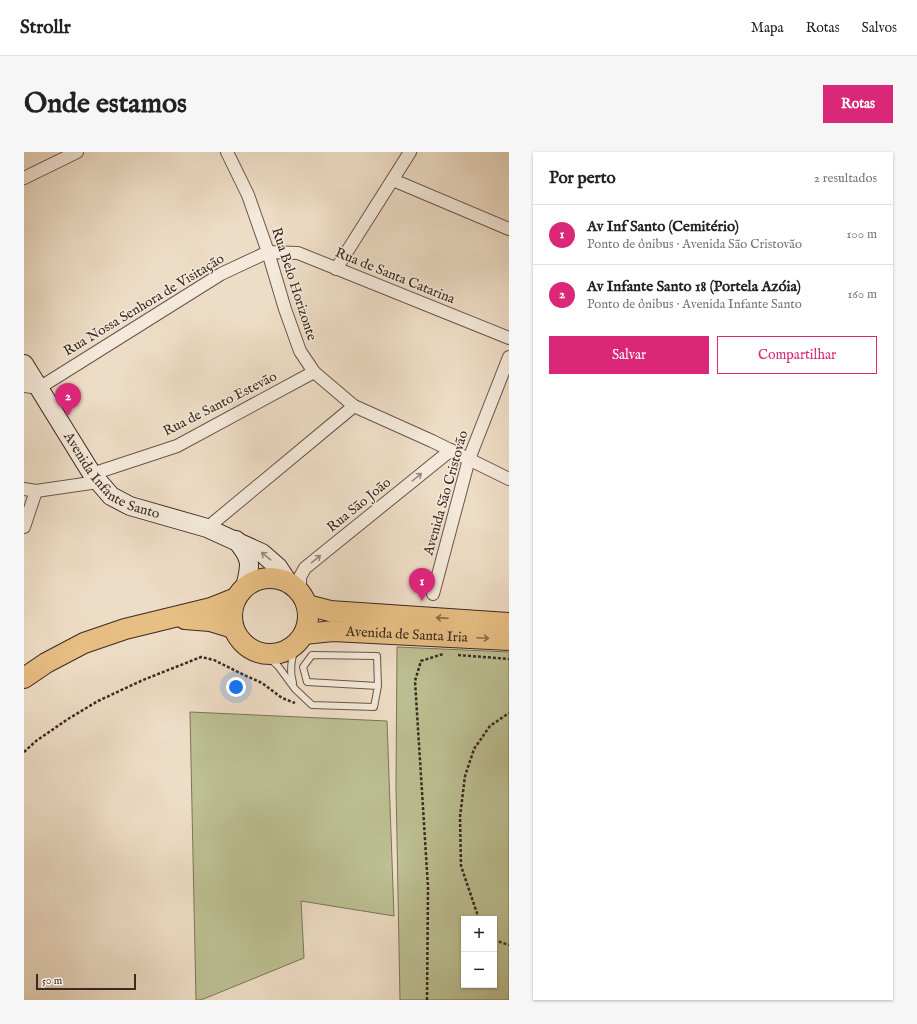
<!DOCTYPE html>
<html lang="pt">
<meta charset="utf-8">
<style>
body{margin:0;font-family:"IM FELL English",serif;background:#f6f6f6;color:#222}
.controls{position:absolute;right:12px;bottom:12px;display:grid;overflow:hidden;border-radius:0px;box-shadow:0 1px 3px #0004}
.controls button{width:36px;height:36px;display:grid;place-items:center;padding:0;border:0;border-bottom:1px solid #e0e0e0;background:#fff;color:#222;font:20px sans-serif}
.scale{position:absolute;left:12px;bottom:10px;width:100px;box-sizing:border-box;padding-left:4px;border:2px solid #3c2920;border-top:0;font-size:11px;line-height:14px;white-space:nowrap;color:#3c2920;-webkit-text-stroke:3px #f4e9da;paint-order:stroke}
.you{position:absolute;left:212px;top:535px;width:14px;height:14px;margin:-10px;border:3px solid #fff;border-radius:50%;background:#1a73e8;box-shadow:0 0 0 6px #1a73e833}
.badge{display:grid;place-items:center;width:26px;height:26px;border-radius:50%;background:#db2777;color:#fff;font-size:13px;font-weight:700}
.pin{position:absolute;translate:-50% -33px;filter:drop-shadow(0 1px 2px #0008)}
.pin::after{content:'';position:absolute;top:21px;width:14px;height:12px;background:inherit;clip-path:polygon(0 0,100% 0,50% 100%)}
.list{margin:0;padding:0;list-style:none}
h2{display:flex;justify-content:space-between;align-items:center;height:52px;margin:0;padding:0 16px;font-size:17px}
h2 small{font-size:13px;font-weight:400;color:#767676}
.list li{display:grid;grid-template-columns:26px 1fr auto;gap:12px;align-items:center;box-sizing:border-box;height:60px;padding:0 16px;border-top:1px solid #e0e0e0}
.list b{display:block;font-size:15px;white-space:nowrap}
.list p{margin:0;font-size:13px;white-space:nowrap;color:#767676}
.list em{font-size:13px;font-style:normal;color:#767676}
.actions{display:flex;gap:8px;padding:12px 16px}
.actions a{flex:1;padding:9px 0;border:1px solid #db2777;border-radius:0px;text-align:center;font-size:14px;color:#db2777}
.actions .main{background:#db2777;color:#fff}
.map{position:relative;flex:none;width:485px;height:848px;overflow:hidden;border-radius:0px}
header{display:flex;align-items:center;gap:24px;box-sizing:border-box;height:56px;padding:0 20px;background:#fff;border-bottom:1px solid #e0e0e0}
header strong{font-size:19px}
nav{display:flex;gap:22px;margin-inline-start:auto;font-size:14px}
.intro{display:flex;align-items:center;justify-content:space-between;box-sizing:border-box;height:96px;padding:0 24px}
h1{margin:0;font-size:28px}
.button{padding:10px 18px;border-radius:0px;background:#db2777;color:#fff;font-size:14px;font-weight:700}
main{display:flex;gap:24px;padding:0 24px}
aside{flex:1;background:#fff;border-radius:0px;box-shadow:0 1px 3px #0004}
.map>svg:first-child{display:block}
.green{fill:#bcc092;stroke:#7c7459;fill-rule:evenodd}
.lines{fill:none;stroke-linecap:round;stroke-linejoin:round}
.lane-casing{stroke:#68564a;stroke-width:8}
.street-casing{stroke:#68564a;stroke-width:14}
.secondary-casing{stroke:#3c2920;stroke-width:20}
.primary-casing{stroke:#3c2920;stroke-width:22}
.path{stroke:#3c2920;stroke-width:2.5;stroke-dasharray:3 2;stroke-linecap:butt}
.lane{stroke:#f4e9da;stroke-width:6}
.street{stroke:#f4e9da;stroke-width:12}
.secondary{stroke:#f4e9da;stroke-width:18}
.primary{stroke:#e7be83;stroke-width:20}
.oneway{stroke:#98897d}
.oneway2{stroke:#896c4d}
.labels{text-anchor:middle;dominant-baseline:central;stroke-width:3;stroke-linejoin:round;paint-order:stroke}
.street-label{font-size:14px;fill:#3c2920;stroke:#f4e9da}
</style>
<header>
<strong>Strollr</strong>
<nav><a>Mapa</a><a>Rotas</a><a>Salvos</a></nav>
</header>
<div class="intro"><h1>Onde estamos</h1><a class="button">Rotas</a></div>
<main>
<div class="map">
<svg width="485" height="848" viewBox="0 0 485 848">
<rect width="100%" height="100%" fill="#eeddc6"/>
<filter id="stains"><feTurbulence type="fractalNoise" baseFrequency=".005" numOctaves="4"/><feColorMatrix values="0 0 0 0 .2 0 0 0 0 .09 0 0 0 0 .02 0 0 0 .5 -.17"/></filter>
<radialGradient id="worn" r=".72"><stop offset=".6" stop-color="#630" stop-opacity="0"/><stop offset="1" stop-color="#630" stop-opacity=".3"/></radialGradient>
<g class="green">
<path d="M373,495l112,5v348h-109l-4,-214zM440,767h30v66h-30z"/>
<path d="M166,560l197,9 7,195 -93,-15 3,57 -103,42h-5z"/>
</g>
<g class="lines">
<defs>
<g id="lane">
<path d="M242,503l12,11 17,23 17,16 62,2 4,-21 -1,-30 -65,-1 -9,12 4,15 71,4"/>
<path d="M269,531c-4,-13 -1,-24 2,-37"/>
</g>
<g id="street">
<path d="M203,0l21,43 20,57 17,57 15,42 14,21 40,34 78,35 77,38"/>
<path d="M0,26l53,-26"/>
<path d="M369,28l116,49"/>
<path d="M312,117l74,-117"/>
<path d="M0,234l15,2 182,-114 47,-22 30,1 211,85"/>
<path d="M68,322l85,-28 137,-74"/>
<path d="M0,337l12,2 62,-9"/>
<path d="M0,375l12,-36"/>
<path d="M183,376l147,-122"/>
<path d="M276,440v-15l5,-9 146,-118"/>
<path d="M409,442l36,-135 40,-102"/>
</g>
<g id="secondary">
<path id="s1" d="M0,212l68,110 19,22 19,10 77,22 55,25 16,14 10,15"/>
<path d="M212,388c16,19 15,24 9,47"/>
</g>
<g id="primary">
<circle cx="246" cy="464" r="38"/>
<path d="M283,453l23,6 179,12"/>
<path d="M161,467l25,2 23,7"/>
<path id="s2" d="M280,482l29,-3 176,9"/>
<path d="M0,526l22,-15 38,-20 41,-14 86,-21 25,-10"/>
</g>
</defs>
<use href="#lane" class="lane-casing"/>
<use href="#street" class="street-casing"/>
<use href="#secondary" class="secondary-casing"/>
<use href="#primary" class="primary-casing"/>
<g class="path">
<path d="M434,503l51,4"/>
<path d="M0,600l12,-11 32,-22 30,-18 45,-21 58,-23 13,3 30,15 18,8 20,15 13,5"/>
<path d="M455,767l-18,-53 -1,-49 5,-41 9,-27 16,-23 19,-13"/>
<path d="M470,788l15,5"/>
<path d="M403,848l1,-113 -13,-206 6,-20 22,-7"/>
</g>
<use href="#lane" class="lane"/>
<use href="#street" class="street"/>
<use href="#secondary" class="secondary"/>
<use href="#primary" class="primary"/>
</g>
<defs><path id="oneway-shaft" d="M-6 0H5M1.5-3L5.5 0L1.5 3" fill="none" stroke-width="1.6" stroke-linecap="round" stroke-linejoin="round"/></defs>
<g class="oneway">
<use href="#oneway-shaft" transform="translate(393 325) rotate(-39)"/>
<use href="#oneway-shaft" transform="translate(242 404) rotate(-141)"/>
<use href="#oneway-shaft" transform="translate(292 407) rotate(-39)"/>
</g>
<g class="oneway2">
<use href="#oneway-shaft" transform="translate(418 466) rotate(-176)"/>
<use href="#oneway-shaft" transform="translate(459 486) rotate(3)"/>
</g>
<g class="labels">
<g class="street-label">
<text transform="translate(371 124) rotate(22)">Rua de Santa Catarina</text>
<text transform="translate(270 132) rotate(72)">Rua Belo Horizonte</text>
<text transform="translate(120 153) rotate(-31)">Rua Nossa Senhora de Visitação</text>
<text transform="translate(196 252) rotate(-27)">Rua de Santo Estevão</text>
<text stroke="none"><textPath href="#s1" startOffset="146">Avenida Infante Santo</textPath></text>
<text transform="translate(422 341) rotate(-74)">Avenida São Cristovão</text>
<text transform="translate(335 353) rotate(-39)">Rua São João</text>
<text stroke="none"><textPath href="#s2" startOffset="103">Avenida de Santa Iria</textPath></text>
</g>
</g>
<rect width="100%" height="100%" filter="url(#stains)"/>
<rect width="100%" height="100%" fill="url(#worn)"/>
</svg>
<div class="controls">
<button>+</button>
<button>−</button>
</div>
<div class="scale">50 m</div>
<div class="you"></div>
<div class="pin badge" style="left:398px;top:449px">1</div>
<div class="pin badge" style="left:44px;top:264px">2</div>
</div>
<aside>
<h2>Por perto<small>2 resultados</small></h2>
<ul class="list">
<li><span class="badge">1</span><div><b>Av Inf Santo (Cemitério)</b><p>Ponto de ônibus · Avenida São Cristovão</p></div><em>100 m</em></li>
<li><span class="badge">2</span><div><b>Av Infante Santo 18 (Portela Azóia)</b><p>Ponto de ônibus · Avenida Infante Santo</p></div><em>160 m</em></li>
</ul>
<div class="actions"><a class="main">Salvar</a><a>Compartilhar</a></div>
</aside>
</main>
